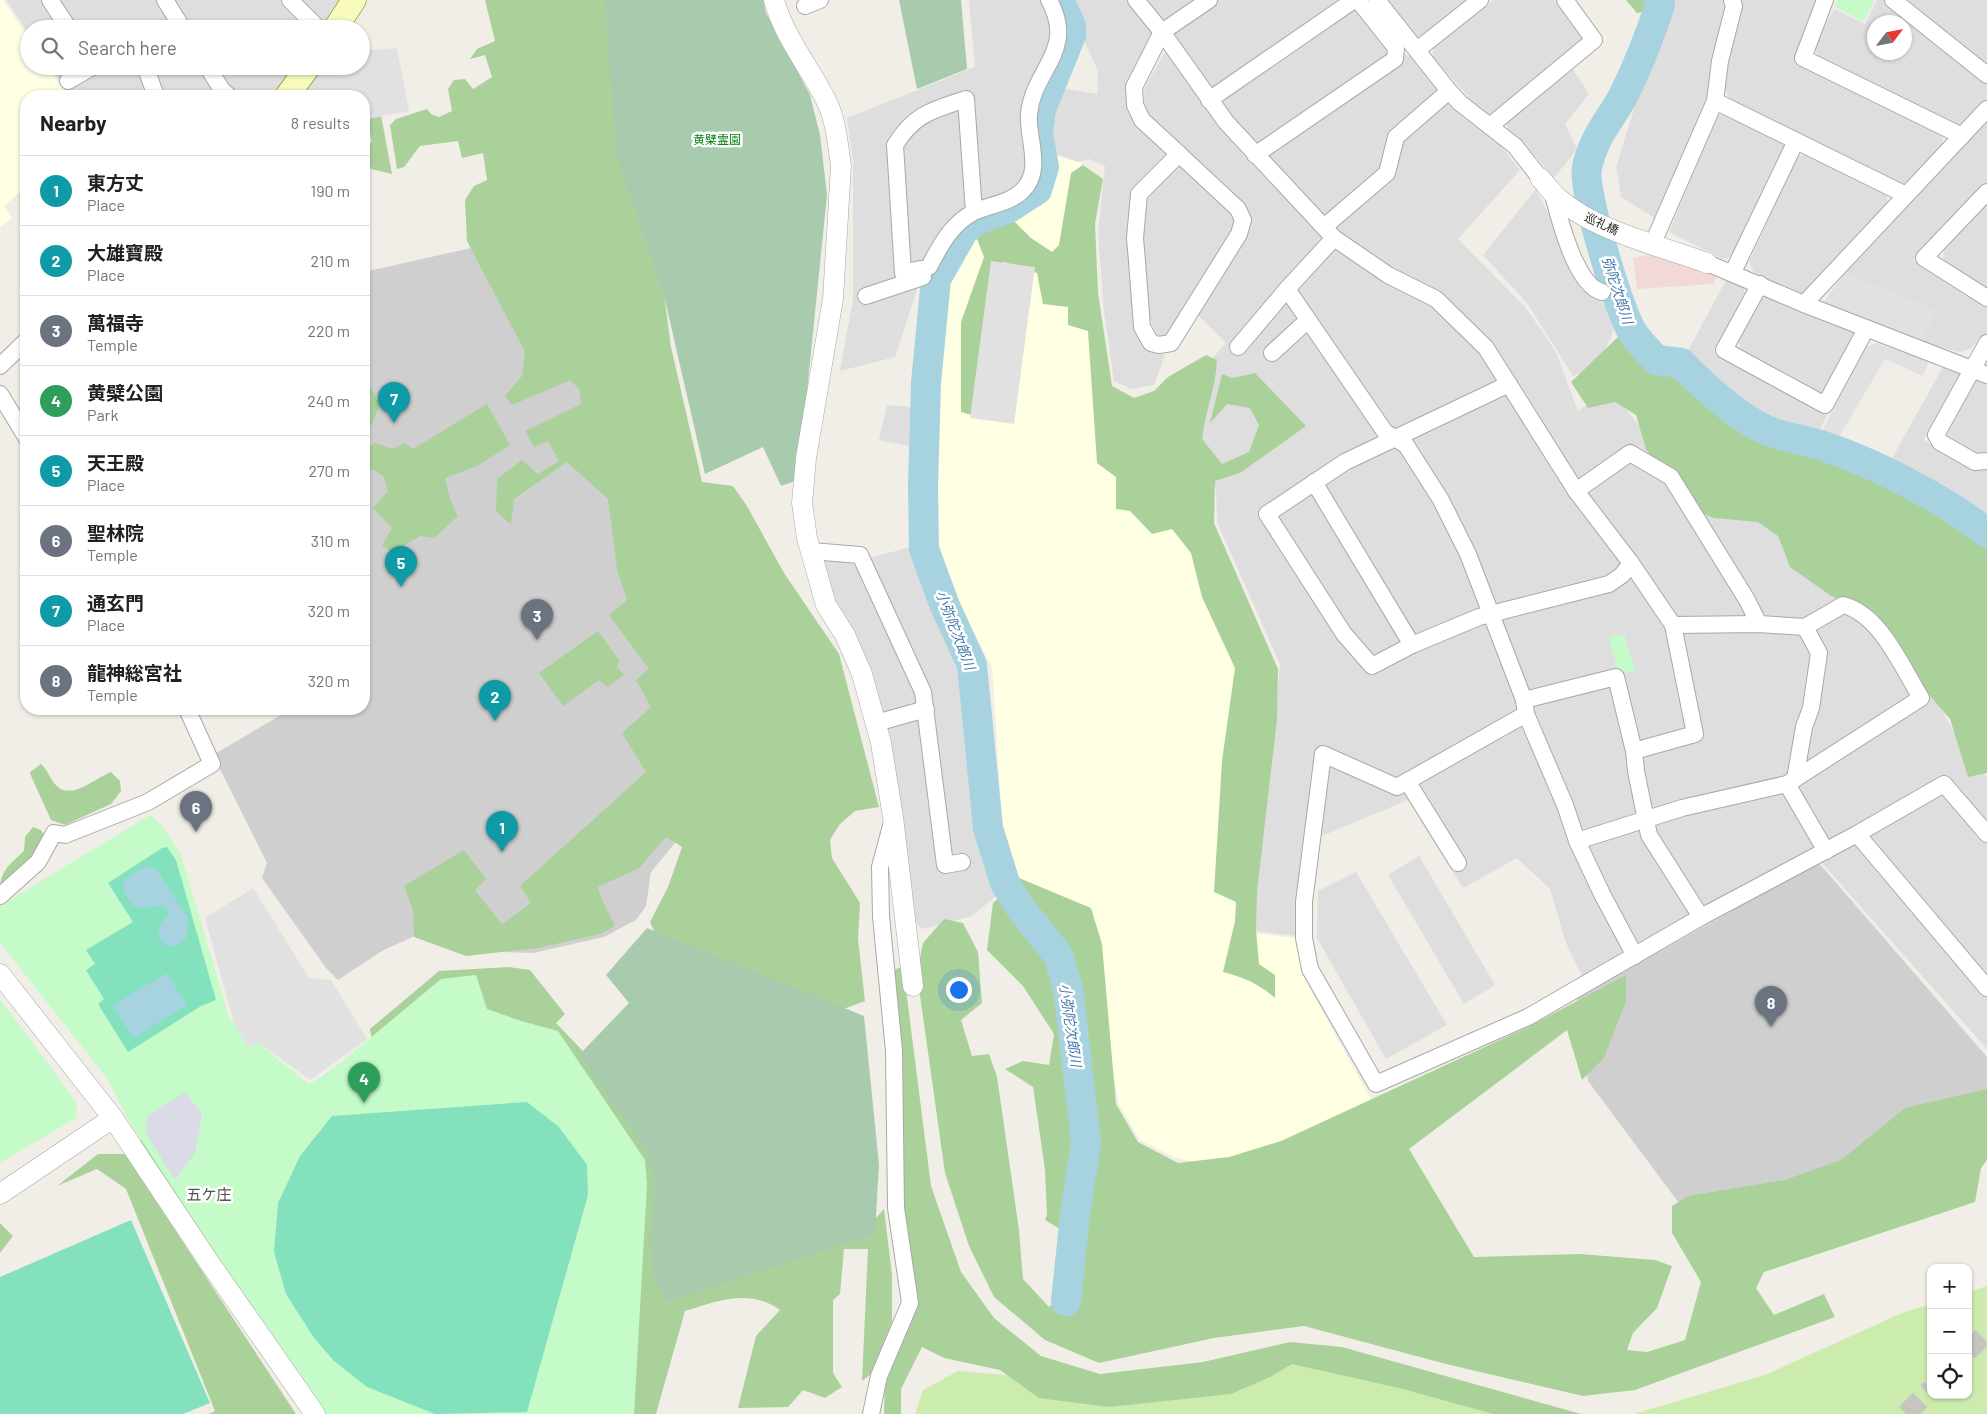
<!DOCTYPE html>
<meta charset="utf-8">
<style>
body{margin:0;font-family:Barlow,"Noto Sans JP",sans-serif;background:#f2f2f2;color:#202124}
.controls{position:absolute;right:15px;bottom:15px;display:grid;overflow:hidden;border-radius:10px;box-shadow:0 1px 4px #0004}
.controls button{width:45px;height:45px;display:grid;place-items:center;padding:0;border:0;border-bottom:1px solid #e0e0e0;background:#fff;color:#202124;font:25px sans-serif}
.compass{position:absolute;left:1867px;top:15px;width:45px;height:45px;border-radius:50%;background:#fff;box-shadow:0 1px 4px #0004;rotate:58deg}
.you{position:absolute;left:958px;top:989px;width:18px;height:18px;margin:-12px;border:4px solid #fff;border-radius:50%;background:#1a73e8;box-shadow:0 0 0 8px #1a73e833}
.badge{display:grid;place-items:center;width:32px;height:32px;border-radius:50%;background:#d20001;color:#fff;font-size:16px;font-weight:700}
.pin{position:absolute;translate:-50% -41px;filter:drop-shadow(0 1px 2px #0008)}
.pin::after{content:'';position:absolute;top:26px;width:18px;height:15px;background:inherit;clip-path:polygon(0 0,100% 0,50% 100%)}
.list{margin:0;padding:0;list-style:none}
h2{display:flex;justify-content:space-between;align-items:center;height:65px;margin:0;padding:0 20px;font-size:21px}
h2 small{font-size:16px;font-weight:400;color:#757577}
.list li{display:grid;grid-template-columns:32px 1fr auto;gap:15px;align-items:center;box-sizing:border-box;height:70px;padding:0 20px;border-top:1px solid #e0e0e0}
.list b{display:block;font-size:19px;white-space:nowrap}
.list p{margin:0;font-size:16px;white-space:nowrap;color:#757577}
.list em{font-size:16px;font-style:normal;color:#757577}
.icon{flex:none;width:28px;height:28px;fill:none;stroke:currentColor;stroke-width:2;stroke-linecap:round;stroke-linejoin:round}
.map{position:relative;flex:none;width:1987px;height:1414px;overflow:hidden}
.search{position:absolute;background:#fff;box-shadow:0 1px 4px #0004;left:20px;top:20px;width:350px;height:55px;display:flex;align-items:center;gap:12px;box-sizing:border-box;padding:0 18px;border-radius:28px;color:#757577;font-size:19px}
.panel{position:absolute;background:#fff;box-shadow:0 1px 4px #0004;left:20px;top:90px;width:350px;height:625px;border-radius:20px}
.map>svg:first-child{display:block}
.residential{fill:#dfdede;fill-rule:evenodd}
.commercial{fill:#f2d8d7}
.education{fill:#ffffe3}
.religious{fill:#cfcfcf}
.grass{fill:#ccecad}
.forest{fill:#abd19b}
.cemetery{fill:#a8cbad}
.park{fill:#c5fbc9}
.pitch{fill:#84e1bd}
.parking{fill:#e1e1e1}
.plaza{fill:#dbdbe7}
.water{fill:#a7d3e0}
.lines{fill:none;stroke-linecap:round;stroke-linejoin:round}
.river{stroke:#a7d3e0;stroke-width:30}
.tertiary-tunnel{stroke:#c7c5bf;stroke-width:20;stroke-dasharray:20 10;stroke-linecap:butt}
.minor-casing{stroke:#a8a8a8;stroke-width:18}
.tertiary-casing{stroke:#a8a8a8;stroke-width:21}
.secondary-casing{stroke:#717d02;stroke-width:25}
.minor{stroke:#fff;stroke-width:16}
.tertiary{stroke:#fff;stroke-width:20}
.secondary{stroke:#f8fbbc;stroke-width:24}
.labels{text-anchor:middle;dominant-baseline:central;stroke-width:5;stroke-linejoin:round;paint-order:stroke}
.park-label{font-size:12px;fill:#098513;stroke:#fff}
.street-label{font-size:12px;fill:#212121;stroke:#fff}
.water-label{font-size:14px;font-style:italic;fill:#477aac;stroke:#fff}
.quarter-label{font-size:15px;fill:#545454;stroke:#fff}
</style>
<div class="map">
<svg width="1987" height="1414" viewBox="0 0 1987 1414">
<rect width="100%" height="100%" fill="#f1eee7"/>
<g class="residential">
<path d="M6,0h40l19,29h-36v5z"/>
<path d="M56,0h102l18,29h-101z"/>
<path d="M171,0h114l27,29h-122z"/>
<path d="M294,0h52l-17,29z"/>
<path d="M969,0h71l13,23 -11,52 -15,106 -21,14 -37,15 -49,71 -25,76 -55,14 13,-71v-139l-6,-43 128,-51z"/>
<path d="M1066,0h64l26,31 -23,87 36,38 -39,40 6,135 14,18 15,6 -11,30 -23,4 -17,-8 -10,-70 -6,-80 7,-65 -16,-7 -11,3 -30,-11 -2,-15 2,-22 8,-27 41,7 1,-23z"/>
<path d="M1143,0h207l37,44 25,14 52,60 37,28 19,24 -62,69 68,69 30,44 22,59 31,-23 93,116 68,10 104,90 55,83 36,65 22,26v271l-173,-195 -230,126 -18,-37 -16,-54 -33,-31 -54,30 -55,-88 -105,44 -5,92 -45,-5 27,-267 -63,-142 -1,-33 -29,-43 22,-84 17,-19 -39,-39 -18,30 -10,4 -11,-23 -6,-88 4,-27 42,-46 -28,-26 -17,-22 2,-19 27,-47z"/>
<path d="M1386,0h88l-47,38 -12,-2z"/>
<path d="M1493,0h61l28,34 -3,11 -87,70 -10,-2 -49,-56v-9z"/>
<path d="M1668,0h57l2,16 -17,81 -52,123 -37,-23 -5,-30z"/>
<path d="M1739,0h83l-26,61 146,75 1,9 -39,44 -173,-86 -8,-18z"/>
<path d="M1877,0h8l102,81v20l-26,29 -141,-71 -6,-12 20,-38 31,15zM1874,22h30v30h-30z"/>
<path d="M1908,0h79v66z"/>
<path d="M50,66h38l-28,15z"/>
<path d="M106,66h36l11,30h-76l-9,-12z"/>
<path d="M149,66h55l19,30h-63z"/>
<path d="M214,66h87l-22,30h-38l-16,-12z"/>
<path d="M1573,69l16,25 -24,30 12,25 -23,29 -30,-35 -15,-10 -3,-12z"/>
<path d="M1726,113l57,29 2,9 -50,105 -12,3 -54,-27 48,-116z"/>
<path d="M1987,121v62l-74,77 74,45v28l-19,17 -9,2 -39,-10 16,-31 -91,-38z"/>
<path d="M1806,153l81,42 1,11 -79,85 -9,4 -46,-22 -5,-11 48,-104z"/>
<path d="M1536,189l17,34 27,65 26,17 8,24 -14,33 -27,14 -46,-73 -44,-48z"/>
<path d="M1987,203v87l-44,-28 1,-13z"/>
<path d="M1726,280l16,3 5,16 -34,52 114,64 -12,25 -39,-17 -92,-65z"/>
<path d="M1772,295l80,32 2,13 -27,50 -9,4 -77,-44 -3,-12 21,-39z"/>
<path d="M1944,365l14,5 2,7 -36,63 47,28 16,-2v60l-69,-49 -28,-15z"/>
<path d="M1980,378l7,4v70l-10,3 -28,-15 -4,-10 26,-47z"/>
<path d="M887,405l37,3 -5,40 -40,-8z"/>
<path d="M918,545l24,85 27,35 15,174 17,53 -29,24 -49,13 -11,-9 -8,-87 -80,-270 5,-6 29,4z"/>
<path d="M1419,856l76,129 -31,19 -76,-129z"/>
<path d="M1356,872l91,153 -61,34 -69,-121 1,-47z"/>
</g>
<path class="commercial" d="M1654,253l64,23 -5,8 -76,5 -4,-31z"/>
<g class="education">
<path d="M0,0h3l26,38v28h18l13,20 4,-2 9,12h-47v91l-22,19 8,12 -12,9z"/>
<path d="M1049,154l32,9 25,225 169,284 -25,261 46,5 6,36 70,128 -91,43 -66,21 -39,-8 -36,-18 -21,-35 -34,-194 -69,-34 -12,-28 -12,-182 -33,-63 -22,-61 3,-211 5,-54 12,-26 15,-19 14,-8 52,-18 7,-11 6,-25z"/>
</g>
<g class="religious">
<path d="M625,220l59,612 -33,40 -5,34 -10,14 -32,17 -71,16 -64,-2 -50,-17 -37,17 -44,29 -12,-12 -64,-90 5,-15 -54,-108 73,-43v-3h78v-437l98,-22z"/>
<path d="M1818,862l169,195v80l-285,97 -114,-153 -11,-83z"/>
</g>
<g class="grass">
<path d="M1987,1286v128h-353l131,-39 137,-62 29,-9v91h37v-103z"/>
<path d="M1290,1350l259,64h-634l8,-24 35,-19 136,12z"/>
</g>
<g class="forest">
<path d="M485,0h122l55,279 9,68 31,135 31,4 14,20 37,67 55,81 40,153 -24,4 -15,13 -10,16 2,18 28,45 -2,36 7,62 -24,9 -180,-65 -11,-23 18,-35 14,-40 -16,-10 -27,31 -41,19 3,11 14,28 -15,8 -62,14 -72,8 -52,-19 -1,-26 -9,-25 60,-36 22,29 -11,11 27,34 29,-21 -11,-17 126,-114 -24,-39 29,-26 -15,-27 13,-11 -40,-54 18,-15 -10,-31 -9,-70 -41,-37 -53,37 -3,26 -15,-14 1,-32 25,-19 16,14 21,-13 -11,-20 -14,6 -9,-16 56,-27 -2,-15 -9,-9 -58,25 -7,-9 17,-20 3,-24 -58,-111 -2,-41 9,-14 13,-6 -4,-27 -21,5 -4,-17 -38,5 -16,21 -7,2 -7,-44 6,-6 31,-10 4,5 8,3 13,-6 -4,-22 6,-9 11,-1 8,10 19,-12 -7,-22 -15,4 7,-10 18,-8z"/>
<path d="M1626,0h25l-4,11 -10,2z"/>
<path d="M381,115l11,59 -21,-5 -2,-8 -5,1v-15l8,-5 -4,-19h-4v-5z"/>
<path d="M1083,165l20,14 -8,45 3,69 14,93 22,12 20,-7 14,-14 38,-22 11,5c-1,28 -12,52 -15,79l20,25 27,-12 10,-27 -9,-17 -23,-4 -17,19 12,-49 10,4 23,-5 51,53 -66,47 -25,8 -1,42 64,146 -1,50 -20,173 -1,38 3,34 16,11v23c-16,-14 -32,-21 -52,-26l12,-51 1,-19 -22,-10 8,-131 13,-93 -33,-71 -11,-44 -19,-24 -20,5 -22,-23 -14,-2v-32l-19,-14 -9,-132 -20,-6v-18l-25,-3 -6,-31 -33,-11 -11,17 -18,137 -14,-4v-90l23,-65 -9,-23 21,-12 15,-4 20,20 21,14 7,-7 12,-72z"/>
<path d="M1619,336l28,31 31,4 41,39 50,35 61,11 96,50 61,40v227l-19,4 -18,-58 -27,-31 -46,-74 -46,-18 -41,-29 -12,-31 -20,-14 -44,-4 -27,-11 -41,-58 -10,-34 -21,-13 -27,6 -17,-26z"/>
<path d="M364,375l16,30 -10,23 -6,3z"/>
<path d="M25,398h1v27l-8,-13z"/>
<path d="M487,404l23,41 -33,21 -32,12 5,21 8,17 -24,22 -14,-2 -27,16 -11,-6 10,-18 -19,-20 15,-17 -4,-14 -10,-7 -10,1v-21l11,-7 18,6 11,-6 9,6z"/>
<path d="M598,631l21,29 -2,7 7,8 -17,12 -8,-7 -36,26 -24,-33z"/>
<path d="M41,764c8,8 10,17 16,22 14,15 40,-9 54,-14l9,9 1,10 -10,13 -46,21 -14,-5 -20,-44 -1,-4z"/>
<path d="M33,827l8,3 5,9 -6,12 -40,39c0,-19 10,-26 24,-39l1,-14z"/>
<path d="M1019,878l72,30 11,36 14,160 22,38 40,21 51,-6 52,-16 247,-114 98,-52v26l-22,57 -22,22 -15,-50 -158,119 65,108 106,-3 75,6 17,6 -15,42 -24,25 -6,17 20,2 38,-12 16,-58 -29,-49v-27l16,-10 97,-16 56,-20 64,-52 82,-19v71l-6,8 -6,34 -211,70 -8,16 18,27 50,-21 11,23 -200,73 -52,6 -137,-32 -142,-38 -90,12 -115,25 -54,-23 -51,-43 -25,-51 -24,-73 -28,-199 6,-31 21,-24 19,4 15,29 4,51 -21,17 11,36 17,-2 8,23 22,153 4,49 26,28 23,-23 8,-43 -35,-21 2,-5 -2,-45 -12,-83 -28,-18 18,-8 26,4 5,-31 -31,-48 -36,-36 6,-47z"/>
<path d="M903,966l28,220 30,86 33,46 47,38 59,18 103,-12 87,-20 52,5 239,67h-88l-90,-25 -111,-25 -22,13 -39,17 -122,13 -70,-9 -39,-28 -56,-12 -22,-11 -21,42v25h-17l1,-37 22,-52 -17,-353z"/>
<path d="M509,967l21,3 35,44 -9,9 44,46 270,156 14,-16 8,66v47l-21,52 -9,7 6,-132h-24l-4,45 -7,6v73l9,14 -17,11 -22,-8 -15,17 -50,1 18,-72 24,-26c-30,-22 -63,-9 -95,1l-29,103h-335l-142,-210 -39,-64 19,1 148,-53 65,-47 -2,-12 69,-58z"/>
<path d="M98,1154h27l171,260h-87l6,-3 -89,-222 -29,-20 -40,17z"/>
<path d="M0,1223l13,13 -13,17z"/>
</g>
<g class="cemetery">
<path d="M605,0h158l3,13 44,82 10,40 7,60 -29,285 -17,6 -18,-39 -58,27 -40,-174 -49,-144z"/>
<path d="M899,0h62l6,69 -50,20z"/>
<path d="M647,928l217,88 15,149 -4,69 -209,68 -13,-28 -3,-35 5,-53 -8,-34 -68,-97 50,-52 -23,-28z"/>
</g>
<g class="park">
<path d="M1838,0h37l-12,22 -29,-16z"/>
<path d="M1624,634l11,37 -14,4 -4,-6 -8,-31z"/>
<path d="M150,815l13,12 18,28 49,165 79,64 18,-10 114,-95 35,-4 11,34 34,12 37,10 87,129 2,25 -13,229h-313l-191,-291 -24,-46 -106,-134v-37z"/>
<path d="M0,999l77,104 -1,15 -76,45z"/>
</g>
<g class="pitch">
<path d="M167,847l9,13 40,140 -15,6 -73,46 -30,-48 6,-5 -18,-29 9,-6 -9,-14 47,-28 -25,-39 54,-35z"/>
<path d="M527,1102l32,25 28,38 1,30 -61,217 -92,2 -68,-27 -33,-26 -20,-23 -28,-44 -12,-42 4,-49 22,-47 32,-40z"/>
<path d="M131,1220l79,183 -27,11h-183v-137z"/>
</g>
<g class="parking">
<path d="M361,34l11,16 25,-2 12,63 -45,9v-24h-68l21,-30h44z"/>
<path d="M991,261l44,6 -21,157 -44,-6z"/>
<path d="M1845,273l92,38 -17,31 -97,-39z"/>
<path d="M1877,343l52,18 -6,15 -38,-17 -49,83 -17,-5 47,-90z"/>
<path d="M253,888l56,90 22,2 36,59 -57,41 -52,-38 -9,6 -14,-22 -30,-108z"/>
</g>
<path class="plaza" d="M185,1092l17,22 -7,39 -20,27 -30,-48 3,-17z"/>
<g class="water">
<path d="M145,867h6l7,4 30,48 -2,20 -9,7h-11l-8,-11 1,-10 9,-10 -1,-7 -5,-3c-22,3 -27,10 -39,-15l1,-10z"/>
<path d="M167,973l20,32 -54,33 -20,-33z"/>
</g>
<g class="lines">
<g class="river">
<path d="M1059,0l12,26v9l-30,74 -3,24 6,34 -7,23 -28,18 -32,12 -13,10 -28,49 -10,104 -3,103 1,63 21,57 27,59 16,163 17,55 17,27 36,45 10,33 18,154 -11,73 -9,86"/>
<path d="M1659,0l1,5c-11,33 -23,64 -39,95 -14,24 -27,37 -34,67 -5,25 31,136 43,161 6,12 18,22 26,32l25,3c24,25 51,50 83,66 19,9 42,11 62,18 48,16 122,54 161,86"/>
</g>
<g class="tertiary-tunnel">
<path d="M1968,1351l19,-18"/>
<path d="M1906,1414l25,-25"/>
</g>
<defs>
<g id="minor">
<path d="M50,0l19,29"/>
<path d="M165,0l18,29"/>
<path d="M290,0l29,29"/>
<path d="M1136,0l26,32 64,90 108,116 54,37 48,24 50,49 90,143 55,72 42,62 22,109 -61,17"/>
<path d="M1377,0l72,91 11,12 55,43 25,32"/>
<path d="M1825,0l-22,58 159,78"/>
<path d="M1893,0l94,75"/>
<path d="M805,6l15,-6"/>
<path d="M1417,50l63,-50"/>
<path d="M145,66l11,30"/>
<path d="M207,66l15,24 7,6"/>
<path d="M68,81l26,-15"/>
<path d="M1209,100l145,-100"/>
<path d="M1715,101l191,94"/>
<path d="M1490,126l104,-86 -29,-40"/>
<path d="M1179,154l59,55 5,11 -4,14 -68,109 -12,2 -8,-2 -9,-16 -5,-66 -2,-23 4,-44z"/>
<path d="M1179,154l-37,-34 -7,-15 -1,-18 28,-55 47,-32"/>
<path d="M1255,155l140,-96 1,-11 -38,-48"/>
<path d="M1552,191c7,26 23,94 50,101"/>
<path d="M1987,192l-63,66 63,40"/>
<path d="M974,212l-8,-113c-33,11 -51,14 -71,46l8,128 26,-6c11,-21 22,-43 45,-55 15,-7 36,-9 48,-21 22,-20 5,-52 7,-77 4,-45 48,-63 20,-114"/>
<path d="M1324,227l63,-54 9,-36 53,-46"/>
<path d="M1653,243l62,-142 5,-40 14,-55 -2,-6"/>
<path d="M1707,263l97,41 183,71"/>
<path d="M1733,272l63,-131"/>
<path d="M1760,284l-36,66 101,55 41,-76"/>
<path d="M1287,289l98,143 21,13 35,55 27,54 56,146 2,14 39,91 12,36 25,53 33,62"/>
<path d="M866,296l57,-19"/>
<path d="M1804,304l183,-195"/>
<path d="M1987,343l-51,92 4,7 35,20 12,-1"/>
<path d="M1238,347l49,-58 47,-51"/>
<path d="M1272,353l36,-33"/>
<path d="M0,366l26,-25"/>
<path d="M1509,384l-164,78 -78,52 77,120 28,32 40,-21 67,-28 130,-33 13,-9 9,-12"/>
<path d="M0,394l26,43"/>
<path d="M1314,482l98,163"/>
<path d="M1576,491l54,-38 41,24 76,123 12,24"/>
<path d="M811,551l49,4 63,137 22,173 17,-3"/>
<path d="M1524,700l92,-23 18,74 2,20 13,64 52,82"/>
<path d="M1526,714l-129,73 -74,-33 -19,148v36l6,31 66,115 152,-67 173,-100 156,-83"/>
<path d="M876,723l50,-14"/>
<path d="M1795,779l9,-52 7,-19 8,-55 -14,-26"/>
<path d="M1407,781l51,82"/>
<path d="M1787,784l39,67"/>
<path d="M1987,834l-43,-50 -87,50 130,154"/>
<path d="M1577,841l105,-33 105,-24 134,-86c-19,-31 -41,-84 -78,-93l-38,22 -46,-3 -86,1"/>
<path d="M0,896l38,-34 16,-29 11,2 83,-33 64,-38 -25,-55"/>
<path d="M871,1414l8,-38 31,-73 -14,-95 -2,-157 -13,-135 -1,-49 12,-45"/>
</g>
<g id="tertiary">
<path d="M774,0c10,37 36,68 53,102 9,19 11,43 14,64l-8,133 -27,159 -4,45 5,35 19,67 19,30 17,39 19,69 12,74 20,169"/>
<path d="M1540,178c6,6 11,14 18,20 37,33 103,48 149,65"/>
<path d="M0,974l113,144 96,144 106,152"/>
<path d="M0,1194l113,-76"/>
</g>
<g id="secondary">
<path d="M335,29l19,-29"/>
<path d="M287,96l22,-30"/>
</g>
</defs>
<use href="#minor" class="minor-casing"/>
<use href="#tertiary" class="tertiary-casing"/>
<use href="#secondary" class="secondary-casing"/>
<use href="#minor" class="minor"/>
<use href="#tertiary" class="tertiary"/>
<use href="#secondary" class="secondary"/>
</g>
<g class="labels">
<g class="park-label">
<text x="717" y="139">黄檗霊園</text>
</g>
<g class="street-label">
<text transform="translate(1602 223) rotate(25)">巡礼橋</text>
</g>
<g class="water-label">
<text transform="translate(1618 290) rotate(72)">弥陀次郎川</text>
<text transform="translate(956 630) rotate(69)">小弥陀次郎川</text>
<text transform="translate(1071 1025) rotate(82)">小弥陀次郎川</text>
</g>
<g class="quarter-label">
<text x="209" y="1194">五ケ庄</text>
</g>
</g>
</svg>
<div class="controls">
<button>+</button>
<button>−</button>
<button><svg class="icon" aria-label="locate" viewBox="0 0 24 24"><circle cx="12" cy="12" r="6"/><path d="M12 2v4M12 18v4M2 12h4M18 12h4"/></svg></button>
</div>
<svg class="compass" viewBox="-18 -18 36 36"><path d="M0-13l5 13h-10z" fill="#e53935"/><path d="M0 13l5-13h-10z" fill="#757577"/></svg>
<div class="you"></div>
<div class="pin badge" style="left:502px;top:852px;background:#0f9aa8">1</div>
<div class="pin badge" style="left:495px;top:721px;background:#0f9aa8">2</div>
<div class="pin badge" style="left:537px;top:640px;background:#6b7280">3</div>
<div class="pin badge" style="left:364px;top:1103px;background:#2e9e5b">4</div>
<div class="pin badge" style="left:401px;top:587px;background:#0f9aa8">5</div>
<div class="pin badge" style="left:196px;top:832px;background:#6b7280">6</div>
<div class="pin badge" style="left:394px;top:423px;background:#0f9aa8">7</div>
<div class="pin badge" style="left:1771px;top:1027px;background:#6b7280">8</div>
<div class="search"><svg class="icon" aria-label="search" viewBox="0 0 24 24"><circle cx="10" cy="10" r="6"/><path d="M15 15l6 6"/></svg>Search here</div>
<section class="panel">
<h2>Nearby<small>8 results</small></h2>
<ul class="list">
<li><span class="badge" style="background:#0f9aa8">1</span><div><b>東方丈</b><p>Place</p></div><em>190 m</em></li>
<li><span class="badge" style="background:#0f9aa8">2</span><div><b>大雄寶殿</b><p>Place</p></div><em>210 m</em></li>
<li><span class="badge" style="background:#6b7280">3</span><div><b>萬福寺</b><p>Temple</p></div><em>220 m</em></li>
<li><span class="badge" style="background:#2e9e5b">4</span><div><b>黄檗公園</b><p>Park</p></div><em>240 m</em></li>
<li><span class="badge" style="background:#0f9aa8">5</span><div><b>天王殿</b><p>Place</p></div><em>270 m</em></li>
<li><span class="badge" style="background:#6b7280">6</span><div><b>聖林院</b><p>Temple</p></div><em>310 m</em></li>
<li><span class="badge" style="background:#0f9aa8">7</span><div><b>通玄門</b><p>Place</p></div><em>320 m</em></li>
<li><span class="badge" style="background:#6b7280">8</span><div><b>龍神総宮社</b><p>Temple</p></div><em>320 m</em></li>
</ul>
</section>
</div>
